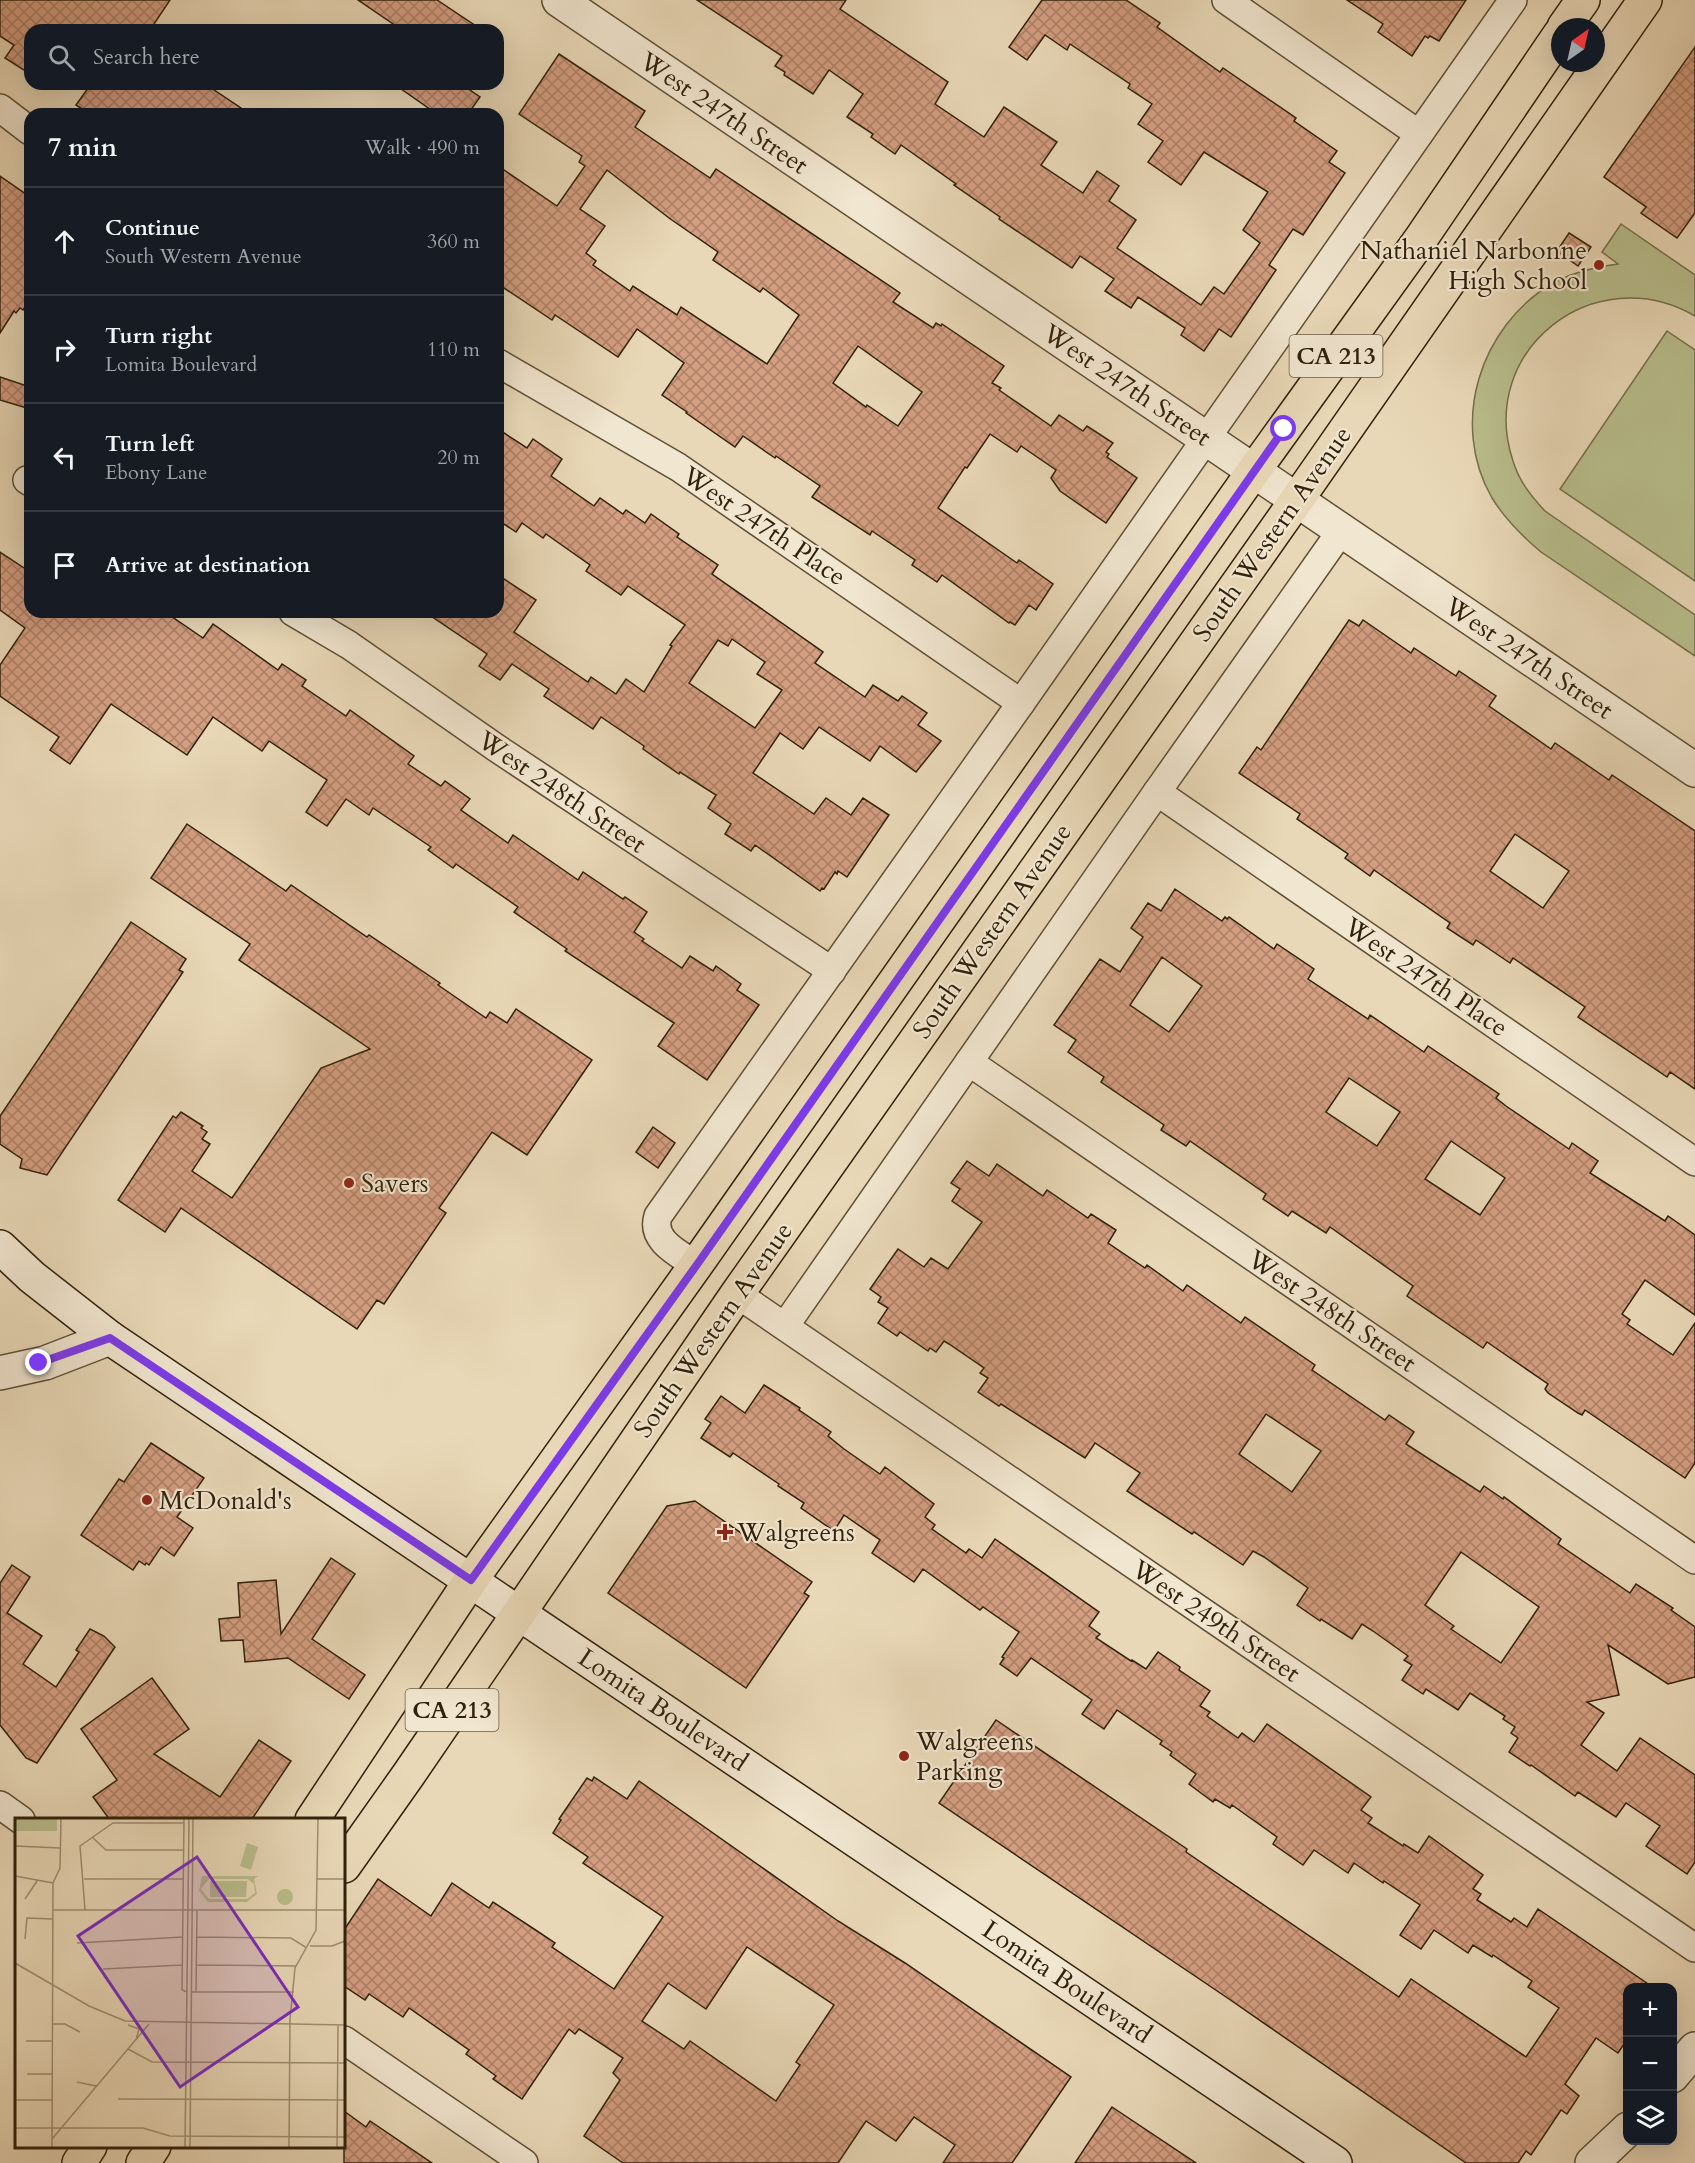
<!DOCTYPE html>
<meta charset="utf-8">
<style>
body{margin:0;font-family:Cardo,serif;background:#242831;color:#f1f3f6}
.controls{position:absolute;right:18px;bottom:18px;display:grid;overflow:hidden;border-radius:12px;box-shadow:0 6px 24px #0002}
.controls button{width:54px;height:54px;display:grid;place-items:center;padding:0;border:0;border-bottom:2px solid #363941;background:#171b24;color:#f1f3f6;font:30px sans-serif}
.compass{position:absolute;left:1551px;top:18px;width:54px;height:54px;border-radius:50%;background:#171b24;box-shadow:0 6px 24px #0002;rotate:34deg}
.stop{position:absolute;width:18px;height:18px;margin:-14px;border:4px solid #7c3aed;border-radius:50%;background:#fff}
.stop.end{background:#7c3aed;border-color:#fff;box-shadow:0 2px 6px #0008}
.list{margin:0;padding:0;list-style:none}
h2{display:flex;justify-content:space-between;align-items:center;height:78px;margin:0;padding:0 24px;font-size:26px}
h2 small{font-size:20px;font-weight:400;color:#9ea1a6}
.list li{display:grid;grid-template-columns:39px 1fr auto;gap:18px;align-items:center;box-sizing:border-box;height:108px;padding:0 24px;border-top:2px solid #363941}
.list b{display:block;font-size:22px;white-space:nowrap}
.list p{margin:0;font-size:20px;white-space:nowrap;color:#9ea1a6}
.list em{font-size:20px;font-style:normal;color:#9ea1a6}
.icon{flex:none;width:33px;height:33px;fill:none;stroke:currentColor;stroke-width:2;stroke-linecap:round;stroke-linejoin:round}
.map{position:relative;flex:none;width:1695px;height:2163px;overflow:hidden}
.search{position:absolute;background:#171b24;box-shadow:0 6px 24px #0002;left:24px;top:24px;width:480px;height:66px;display:flex;align-items:center;gap:15px;box-sizing:border-box;padding:0 21px;border-radius:18px;color:#9ea1a6;font-size:22px}
.panel{position:absolute;background:#171b24;box-shadow:0 6px 24px #0002;left:24px;top:108px;width:480px;height:510px;border-radius:18px}
.map>svg:first-child{display:block}
.green{fill:#b9be8d;stroke:#74704c;stroke-width:1.5}
.building{fill:url(#building-cross-hatch);stroke:#30210b;stroke-width:1.5;fill-rule:evenodd}
.lines{fill:none;stroke-linecap:round;stroke-linejoin:round}
.minor-casing{stroke:#5e4f36;stroke-width:30}
.tertiary-casing{stroke:#5e4f36;stroke-width:36}
.secondary-casing{stroke:#30210b;stroke-width:36}
.primary-casing{stroke:#30210b;stroke-width:36}
.minor{stroke:#f1e6d0;stroke-width:27}
.tertiary{stroke:#f1e6d0;stroke-width:33}
.secondary{stroke:#f1e6d0;stroke-width:33}
.primary{stroke:#e9d8b7;stroke-width:33}
.route{stroke:#7c3aed;stroke-width:8}
.poi-dot{fill:#8f2418;stroke:#f1e6d0;stroke-width:2}
.labels{text-anchor:middle;dominant-baseline:central;stroke-width:4.5;stroke-linejoin:round;paint-order:stroke}
.shield{fill:#f1e6d0;stroke:#6a5c46;stroke-width:1.5}
.shield-label{font-size:24px;font-weight:bold;fill:#30210b}
.street-label{font-size:26px;fill:#30210b;stroke:#f1e6d0}
.poi-label{font-size:26px;fill:#30210b;stroke:#f1e6d0;text-anchor:start}
.inset-road{fill:none;stroke:#9f8f72;stroke-width:1.5}
.view{fill:#7b2cbf;fill-opacity:0.15;stroke:#7b2cbf;stroke-width:3}
.inset-edge{fill:none;stroke:#30210b;stroke-width:3}
</style>
<div class="map">
<svg width="1695" height="2163" viewBox="0 0 1695 2163">
<defs>
<pattern id="building-cross-hatch" width="8" height="8" patternUnits="userSpaceOnUse" patternTransform="scale(1.5)"><rect width="8" height="8" fill="#d49e81"/><path d="M0 0l8 8M0 8l8-8" fill="none" stroke="#ac8068"/></pattern>
</defs>
<rect width="100%" height="100%" fill="#e9d8b7"/>
<filter id="stains"><feTurbulence type="fractalNoise" baseFrequency=".00333" numOctaves="4"/><feColorMatrix values="0 0 0 0 .2 0 0 0 0 .09 0 0 0 0 .02 0 0 0 .5 -.17"/></filter>
<radialGradient id="worn" r=".72"><stop offset=".6" stop-color="#630" stop-opacity="0"/><stop offset="1" stop-color="#630" stop-opacity=".3"/></radialGradient>
<g class="green">
<path d="M1621,224l74,51v41c-100,-58 -219,34 -182,145 6,20 18,35 32,50l150,104v41l-154,-104c-19,-16 -36,-33 -49,-54 -43,-75 -12,-172 61,-215 20,-11 43,-16 65,-19l-16,-12z"/>
<path d="M1667,331l28,19v231l-135,-92z"/>
</g>
<g class="building">
<path d="M0,0h170l-20,30h-120v44l-25,-16 9,-13 -14,-9z"/>
<path d="M358,0h79l45,30h-80z"/>
<path d="M697,0h149l-6,9 108,73 -13,22 49,33 20,-30 53,35 -16,23 42,28 14,-22 22,15 -10,15 27,19 -19,28 84,57 13,-18 10,7 36,-51 -17,-13 25,-38 -64,-40 -23,33 -33,-23 15,-21 -25,-17 14,-20 -24,-16 2,-4 -60,-40 -3,6 -22,-15 -18,25 -18,-13 33,-47h84l34,23 -3,4 63,45 3,-4 73,50 -2,3 43,30 -8,11 16,11 -42,62 -10,-6 -24,36 7,5 -45,67 -12,-8 -15,22 -23,-16 4,-7 -47,-31 -7,11 -26,-17 9,-12 -34,-23 -8,12 -73,-49 1,-2 -46,-32 2,-1 -55,-39 -6,9 -24,-17 2,-3 -26,-17 16,-23 -34,-24 -16,24 -29,-19 1,-3 -10,-6 7,-10z"/>
<path d="M1347,0h119l-27,41 -9,-5 -2,2 -3,-2 -13,20 -34,-24 5,-8z"/>
<path d="M1695,47v166l-18,25 -36,-25 5,-6 -42,-30z"/>
<path d="M559,54l86,57 -10,16 75,51 6,-9 184,124 -7,9 40,26 3,-5 5,3 1,-2 62,42 -12,17 9,5 -2,2 52,36 8,-11 24,16 4,-5 26,17 -7,9 3,2 -2,3 30,21 -31,45 -46,-32 -9,-13 5,-8 -35,-24 -4,6 -27,-18 -23,34 -2,-1 -27,41 79,55 2,-3 34,24 -17,26 -7,-5 -14,20 -5,-3 -1,1 -67,-48 -5,7 -25,-17 3,-5 -43,-29 -2,4 -58,-38 8,-11 -44,-30 -1,2 -32,-22 -8,11 -49,-34 1,-1 -25,-17 22,-32 -47,-34 -19,28 -63,-42 -3,5 -54,-36v-118l59,40 28,-40 -6,-4 3,-6 -63,-42zM607,170l62,48 49,34 -5,8 47,32 3,-4 36,27 -32,49 -86,-57 -4,8 -44,-29 -3,5 -37,-26 3,-4 -10,-8 19,-27 -25,-17zM858,346l64,46 -24,34 -31,-21 -1,2 -33,-24z"/>
<path d="M91,84h114l45,30h-160l-14,-9z"/>
<path d="M394,84h67l19,13 -12,17h-31z"/>
<path d="M0,176l30,21v102l-7,11 -3,-2 -4,5 -2,-2 -14,22z"/>
<path d="M1569,233l22,14 -13,19 -21,-15z"/>
<path d="M0,377l30,10v22l-30,-9z"/>
<path d="M498,429l29,19 6,-9 29,20 -11,17 43,30 6,-8 23,16 3,-4 19,13 6,-9 28,20 -2,3 41,28 -6,9 111,78 -8,11 50,34 8,-12 25,16 4,-5 25,17 -9,12 23,16 -25,31 -36,-26 -10,15 -51,-34 -16,22 -23,-16 -27,40 61,41 12,-16 25,17 12,-17 26,17 -42,62 -9,-6 -1,3 -2,-2 -11,17 -2,-1 -2,3 -65,-46 -4,6 -26,-17 6,-10 -23,-16 8,-13 -36,-23 -1,2 -36,-25 1,-3 -43,-29 -8,12 -49,-33 5,-7 -37,-25 -12,16 -21,-14 8,-12 -62,-42h73v-37l38,25 -22,32 74,50 3,-5 25,17 10,-15 18,13 28,-46 -2,-1 15,-20 -57,-39 -7,9 -35,-24 4,-6 -44,-31 -3,4 -21,-15 -6,9 -18,-12zM732,639l33,23 -8,12 25,16 -27,38 -66,-45 29,-43 10,6z"/>
<path d="M0,552l30,20v40h135l38,26 10,-14 65,46 4,-6 24,16 -4,6 44,30 4,-6 64,46 -6,8 33,22 4,-5 25,18 -9,11 47,33 5,-8 65,45 5,-8 40,27 2,-2 22,15 -13,20 10,7 -2,2 40,27 8,-12 23,15 3,-5 25,18 -4,6 22,15 -52,75 -49,-34 16,-23 -109,-72 2,-2 -53,-37 4,-5 -62,-43 -3,4 -25,-18 3,-3 -58,-39 -4,7 -23,-16 -19,27 -21,-14 21,-32 -58,-39 -7,10 -49,-34 -26,38 -76,-51 -41,60 -20,-14 9,-13 -59,-41v-31l25,-37 -25,-18z"/>
<path d="M1349,620l10,6 4,-6 48,33 3,-5 42,28 3,-5 37,25 -7,10 62,43 4,-6 54,37 3,-5 83,56v258l-25,-17 -3,5 -89,-60 7,-10 -72,-49 -3,5 -34,-23 -3,5 -26,-17 3,-5 -76,-53 -4,6 -25,-18 3,-4 -51,-35 3,-5 -61,-41 18,-26 4,3zM1515,834l54,37 -26,37 -53,-37z"/>
<path d="M187,824l99,67 5,-6 76,52 2,-2 71,48 -2,2 48,33 4,-6 17,11 9,-14 76,51 -65,95 -35,-23 -53,76 7,5 -62,91 -7,-4 -20,29 -176,-121 -16,24 -47,-32 55,-84 3,2 5,-6 22,14 -2,2 6,4 -5,7 8,5 -18,27 40,27 89,-130 49,-19 -131,-89 11,-16 -99,-66z"/>
<path d="M1175,889l47,32 3,-4 2,2 2,-2 45,32 3,-5 37,25 -6,10 60,40 2,-4 54,37 4,-6 71,48 -3,4 10,8 63,43 3,-6 26,18 -8,12 75,48 3,-5 27,19v80l-50,-35 -23,34 8,6 -3,4 46,31 22,-32v140l-10,15 -100,-68 -3,5 -4,-2 -30,-20 -3,-4 3,-5 -61,-42 -4,6 -76,-52 6,-10 -83,-59 -4,6 -34,-22 -4,5 -25,-17 3,-5 -76,-53 -4,5 -25,-16 3,-5 -63,-43 3,-5 -36,-25 8,-12 -22,-15 46,-66 20,13 23,-35 -12,-9 17,-25 13,8zM1162,957l40,29 -33,46 -39,-27zM1349,1078l51,34 -23,34 -51,-34zM1451,1141l54,37 -25,37 -55,-36z"/>
<path d="M131,922l55,37 -7,11 4,2 -136,203 -27,-7 2,-9 -22,-15v-28z"/>
<path d="M653,1127l22,16 -17,25 -22,-16z"/>
<path d="M967,1161l22,15 8,-12 46,32 4,-6 41,28 3,-4 25,16 -8,13 37,25 2,-3 36,26 4,-6 54,38 4,-6 70,48 -3,5 73,50 4,-5 25,17 -8,12 74,48 4,-6 19,13 1,-2 57,42 -3,5 72,49 6,-9 37,24 -2,2 24,17v50l-27,7 -60,-39 11,50 -32,7 17,11 -23,32 36,26 23,-33 55,37v87l-8,12 -41,-28 14,-20 -34,-23 -10,14 -38,-25 -3,4 -44,-31 -1,1 -21,-14 9,-14 -7,-5 4,-6 -12,-8 2,-3 -35,-23 -12,17 -32,-21 -3,5 -21,-14 10,-15 -8,-5 4,-4 -35,-25 -11,-7 -10,15 -31,-20 -1,2 -23,-16 11,-17 -44,-31 -11,-6 -10,14 -49,-33 -2,2 -65,-43 13,-18 -45,-30 -10,15 -84,-54 -2,2 -21,-14 10,-14 -8,-5 4,-5 -35,-24 -5,-3 -8,11 -6,-4 -2,3 -28,-19 -3,4 -19,-13 10,-15 -10,-6 3,-5 -11,-8 28,-40 26,18 7,-9 17,11 34,-47 -30,-21 8,-12 -9,-6zM1266,1414l55,37 -29,41 -53,-38zM1461,1552l78,55 -38,56 -50,-34 3,-3 -29,-21z"/>
<path d="M764,1385l36,23 -1,2 32,22 -3,4 16,13 36,25 5,-7 49,37 -9,13 10,8 -3,4 34,24 3,-4 13,9 13,-19 104,73 -10,14 11,8 -4,4 35,23 1,-1 14,9 12,-17 22,15 -1,3 31,21 -10,15 10,6 -3,4 31,22 4,-5 12,9 13,-18 104,73 -10,13 11,8 -4,5 35,23 1,-2 14,9 11,-17 54,39 -10,14 8,5 -4,6 34,22 3,-4 13,9 11,-18 116,79h-26v50l-10,15 -22,-15 -31,46 14,12 -12,18 -6,-4 -30,45 -5,-4 -8,12h-52l-237,-164 -290,-196 57,-83 191,129 -1,3 213,145 12,-18 115,78 33,-49 -31,-21 4,-6 -39,-26 -1,2 -19,-12 -5,8 -34,-23 -13,19 -21,-14 20,-30 -36,-24 -1,2 -29,-20 -6,10 -34,-23 -11,15 -30,-21 4,-7 -45,-32 -2,3 -15,-9 -2,3 -24,-18 7,-10 -26,-19 2,-3 -12,-8 2,-3 -45,-31 -13,19 -22,-15 10,-14 -61,-42 -14,18 -17,-12 4,-6 -2,-1 17,-25 -36,-25 -3,3 -57,-41 -9,13 -42,-29 8,-13 -36,-25 -10,16 -33,-23 3,-5 -26,-17 1,-2 -46,-31 -3,4 -29,-19 10,-15 -6,-4 16,-23 24,17z"/>
<path d="M151,1443l53,35 -27,39 16,11 -19,28 -13,-9 -12,18 -3,-2 -1,2 -6,-4 -6,9 -52,-35 38,-56 5,3z"/>
<path d="M695,1501l117,81 -8,11 5,3 -63,92 -138,-95 59,-87z"/>
<path d="M331,1558l24,16 -43,65 53,36 -16,24 -61,-41 -43,4 -2,-22 -22,1 -2,-22 21,-2 -2,-34 38,-3 5,54z"/>
<path d="M12,1565l18,12 -23,36 35,23 -19,28 33,23 23,-35 -3,-2 14,-21 14,7 11,11 -78,116 -11,-5 -26,-33v-142z"/>
<path d="M152,1678l37,51 -35,25 66,43 39,-57 32,21 -39,58 2,1h-144l-17,-23 24,-17 -36,-51z"/>
<path d="M594,1777l33,22 12,-18 199,140 67,42 166,114 -59,86h-69l12,-18 -41,-28 -18,24 -30,-20 -28,42h-215l-39,-27 36,-56 -7,-7 10,-15 -44,-29 -4,5 -6,-5 -47,70 -29,-20 3,-3 -30,-22 3,-4 -60,-42 -6,9 -34,-23 -4,6 -21,-14v-56l34,-51 53,37 21,-33 37,25 4,-6 41,27 21,14 -3,4 62,42 49,-72 -80,-54 5,-6 -35,-24 8,-13 -2,-1 28,-41 5,3zM747,1947l87,58 -38,57 4,3 -24,36 -86,-60 -6,8 -42,-28 26,-38 38,26z"/>
<path d="M1112,2107l84,56h-121z"/>
<path d="M344,2111l22,16 4,-6 62,42h-88z"/>
</g>
<g class="lines">
<defs>
<g id="minor">
<path d="M1226,0l193,134"/>
<path d="M0,108l30,23"/>
<path d="M498,363l180,104 343,236"/>
<path d="M27,480l3,2"/>
<path d="M293,612l56,33 146,102 337,224"/>
<path d="M1157,792l538,370"/>
<path d="M969,1062l726,498"/>
<path d="M696,1265c-16,-11 -46,-24 -38,-49l363,-513 492,-703"/>
<path d="M737,1294l958,654"/>
<path d="M785,1326l372,-534 184,-261"/>
<path d="M0,1805l21,15"/>
<path d="M344,2040l180,123"/>
</g>
<g id="tertiary">
<path d="M559,0l1136,770"/>
<path d="M0,1373l45,-10 65,-25"/>
<path d="M1672,2076l23,-27"/>
<path d="M1592,2163l36,-34"/>
</g>
<path id="secondary" d="M0,1247l32,30 78,61 1225,825"/>
<g id="primary">
<path d="M1564,27l19,-27"/>
<path d="M312,1820l159,-240 225,-315 557,-793 167,-232 140,-206"/>
<path d="M344,1866l65,-92 328,-480 559,-793 349,-501"/>
<path d="M79,2163l11,-17"/>
<path d="M143,2163l11,-17"/>
</g>
</defs>
<use href="#minor" class="minor-casing"/>
<use href="#tertiary" class="tertiary-casing"/>
<use href="#secondary" class="secondary-casing"/>
<use href="#primary" class="primary-casing"/>
<use href="#minor" class="minor"/>
<use href="#tertiary" class="tertiary"/>
<use href="#secondary" class="secondary"/>
<use href="#primary" class="primary"/>
</g>
<g class="lines">
<path class="route" d="M39,1363l71,-25 361,242 225,-314 588,-837"/>
</g>
<g class="poi-dot">
<circle cx="1599" cy="265" r="6"/>
<circle cx="349" cy="1183" r="6"/>
<circle cx="147" cy="1500" r="6"/>
<path d="M722 1523h6v6h6v6h-6v6h-6v-6h-6v-6h6z"/>
<circle cx="904" cy="1756" r="6"/>
</g>
<g class="labels">
<g class="shield">
<rect x="1289.5" y="335" width="93" height="42" rx="4.5"/>
<rect x="405.5" y="1689" width="93" height="42" rx="4.5"/>
</g>
<g class="shield-label">
<text x="1336" y="356">CA 213</text>
<text x="452" y="1710">CA 213</text>
</g>
<g class="street-label">
<text transform="translate(724 113) rotate(34)">West 247th Street</text>
<text transform="translate(1127 385) rotate(34)">West 247th Street</text>
<text transform="translate(764 526) rotate(34)">West 247th Place</text>
<text transform="translate(1272 534) rotate(-55)">South Western Avenue</text>
<text transform="translate(1529 658) rotate(34)">West 247th Street</text>
<text transform="translate(562 792) rotate(34)">West 248th Street</text>
<text transform="translate(992 931) rotate(-55)">South Western Avenue</text>
<text transform="translate(1426 977) rotate(34)">West 247th Place</text>
<text transform="translate(1332 1311) rotate(34)">West 248th Street</text>
<text transform="translate(713 1330) rotate(-55)">South Western Avenue</text>
<text transform="translate(1216 1621) rotate(34)">West 249th Street</text>
<text transform="translate(663 1710) rotate(34)">Lomita Boulevard</text>
<text transform="translate(1067 1982) rotate(34)">Lomita Boulevard</text>
</g>
<g class="poi-label">
<text x="1587" y="250" text-anchor="end">Nathaniel Narbonne<tspan x="1587" dy="30">High School</tspan></text>
<text x="361" y="1183">Savers</text>
<text x="159" y="1500">McDonald's</text>
<text x="737" y="1532">Walgreens</text>
<text x="916" y="1741">Walgreens<tspan x="916" dy="30">Parking</tspan></text>
</g>
</g>
<g transform="translate(15 1818)">
<rect width="330" height="330" fill="#e9d8b7"/>
<path d="M232,25l11,4 -7,23 -11,-4zM187,58h56l-4,3 3,15 -10,8h-39l-9,-11zM194,61h39l6,5 1,9 -8,6h-38l-8,-10zM195,63h37l-1,16h-36zM262 79a8 8 0 1 1 16 0a8 8 0 1 1-16 0Z" fill="#b9be8d" fill-rule="evenodd"/>
<path d="M0,1h42v12h-42z" fill="#b9be8d"/>
<path class="inset-road" d="M169,1l-2,171 5,2M77,19l14,13h78M0,28l45,2M0,58l38,7M69,61h100M302,61h28M10,81l12,-18M38,92h292M70,92l-5,-64 33,-23h71M181,119l95,1 16,10M10,121l2,-21 26,1M62,125l106,-6M295,128h22l13,-5M0,145l74,43 36,15 220,4M181,147l100,1M88,151l79,-4M176,174h103M181,174l1,-82M37,206h13l15,8M113,207l11,4 -3,11M11,223h26M113,231l24,13 193,1M12,256h25M62,264l19,4M103,281l227,1M0,282h37M0,310h128l27,8 175,1M37,321l97,-115M37,329l1,-264 7,-15 1,-49M170,329l4,-328M175,329l3,-328M274,329l1,-128 5,-51 21,-38 2,-111M322,329l1,-122"/>
<path class="view" d="M182,39l101,150 -118,80 -102,-151z"/>
<rect width="330" height="330" class="inset-edge"/>
</g>
<rect width="100%" height="100%" filter="url(#stains)"/>
<rect width="100%" height="100%" fill="url(#worn)"/>
</svg>
<div class="controls">
<button>+</button>
<button>−</button>
<button><svg class="icon" aria-label="layers" viewBox="0 0 24 24"><path d="M12 4l9 5-9 5-9-5zM3 14l9 5 9-5"/></svg></button>
</div>
<svg class="compass" viewBox="-18 -18 36 36"><path d="M0-13l5 13h-10z" fill="#e53935"/><path d="M0 13l5-13h-10z" fill="#9ea1a6"/></svg>
<div class="stop" style="left:1284px;top:429px"></div>
<div class="stop end" style="left:39px;top:1363px"></div>
<div class="search"><svg class="icon" aria-label="search" viewBox="0 0 24 24"><circle cx="10" cy="10" r="6"/><path d="M15 15l6 6"/></svg>Search here</div>
<section class="panel">
<h2>7 min<small>Walk · 490 m</small></h2>
<ul class="list">
<li><svg class="icon" aria-label="ahead" viewBox="0 0 24 24"><path d="M12 20V5M6 11l6-6 6 6"/></svg><div><b>Continue</b><p>South Western Avenue</p></div><em>360 m</em></li>
<li><svg class="icon" aria-label="right" viewBox="0 0 24 24"><path d="M7 20v-9h11M14 6l5 5-5 5"/></svg><div><b>Turn right</b><p>Lomita Boulevard</p></div><em>110 m</em></li>
<li><svg class="icon" aria-label="left" viewBox="0 0 24 24"><path d="M17 20v-9H6M10 6l-5 5 5 5"/></svg><div><b>Turn left</b><p>Ebony Lane</p></div><em>20 m</em></li>
<li><svg class="icon" aria-label="arrive" viewBox="0 0 24 24"><path d="M6 21V4h12l-3 4 3 4H6"/></svg><div><b>Arrive at destination</b></div></li>
</ul>
</section>
</div>
